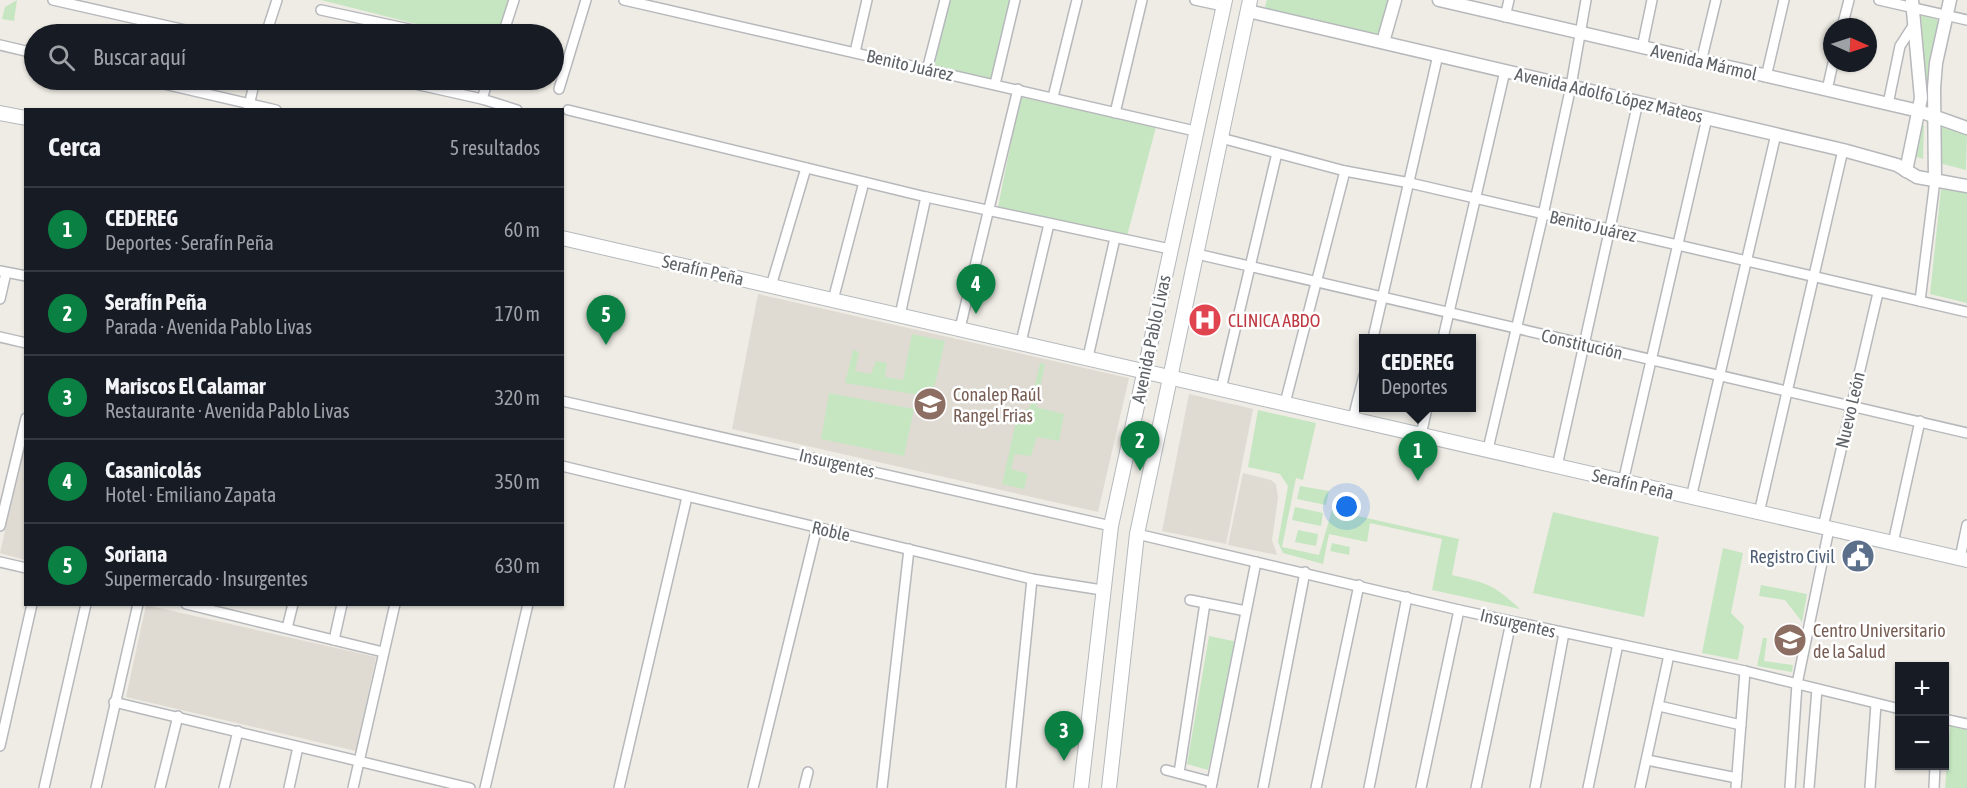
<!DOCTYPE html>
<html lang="es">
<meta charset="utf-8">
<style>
body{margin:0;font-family:"Asap Condensed",sans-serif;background:#242831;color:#f1f3f6}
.controls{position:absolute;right:18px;bottom:18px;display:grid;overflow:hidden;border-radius:0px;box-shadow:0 2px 4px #0004}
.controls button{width:54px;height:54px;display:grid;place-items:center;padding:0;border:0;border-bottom:2px solid #363941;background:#171b24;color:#f1f3f6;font:30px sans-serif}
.compass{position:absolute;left:1823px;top:18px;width:54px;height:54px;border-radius:50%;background:#171b24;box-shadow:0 2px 4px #0004;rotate:93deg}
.you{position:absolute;left:1347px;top:507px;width:21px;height:21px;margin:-15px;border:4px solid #fff;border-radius:50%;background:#1a73e8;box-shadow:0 0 0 9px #1a73e833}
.badge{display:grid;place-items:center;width:39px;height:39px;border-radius:50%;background:#0b8043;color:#fff;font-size:20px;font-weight:700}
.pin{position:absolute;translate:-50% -50px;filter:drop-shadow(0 2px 3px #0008)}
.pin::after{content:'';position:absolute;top:32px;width:21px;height:18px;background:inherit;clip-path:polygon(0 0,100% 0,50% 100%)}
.popup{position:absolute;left:1359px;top:334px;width:117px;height:78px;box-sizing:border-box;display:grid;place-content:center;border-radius:0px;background:#171b24;filter:drop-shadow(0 2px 4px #0005);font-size:20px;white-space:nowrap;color:#9ea1a6}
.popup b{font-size:22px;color:#f1f3f6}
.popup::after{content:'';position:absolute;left:50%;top:100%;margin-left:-12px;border:12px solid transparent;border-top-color:#171b24}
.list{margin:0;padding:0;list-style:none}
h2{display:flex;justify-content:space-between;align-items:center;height:78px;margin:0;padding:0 24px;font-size:26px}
h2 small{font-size:20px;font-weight:400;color:#9ea1a6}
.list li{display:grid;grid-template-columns:39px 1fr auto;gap:18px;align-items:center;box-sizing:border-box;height:84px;padding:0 24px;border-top:2px solid #363941}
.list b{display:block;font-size:22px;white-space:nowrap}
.list p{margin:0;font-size:20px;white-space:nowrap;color:#9ea1a6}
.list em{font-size:20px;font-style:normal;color:#9ea1a6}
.icon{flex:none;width:33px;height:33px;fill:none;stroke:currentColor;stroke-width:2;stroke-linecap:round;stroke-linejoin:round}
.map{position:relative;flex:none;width:1967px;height:788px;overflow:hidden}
.search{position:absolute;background:#171b24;box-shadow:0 2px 4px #0004;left:24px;top:24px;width:540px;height:66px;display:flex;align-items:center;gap:15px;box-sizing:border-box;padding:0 21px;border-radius:33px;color:#9ea1a6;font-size:22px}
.panel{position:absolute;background:#171b24;box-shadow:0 2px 4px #0004;left:24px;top:108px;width:540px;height:498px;border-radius:0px}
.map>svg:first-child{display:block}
.education{fill:#dfdbd3}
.green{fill:#c6e6c2}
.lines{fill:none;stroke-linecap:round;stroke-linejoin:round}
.minor-casing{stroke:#b6b8bc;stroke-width:12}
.tertiary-casing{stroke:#b6b8bc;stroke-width:15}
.secondary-casing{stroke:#b4b9bd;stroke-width:16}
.minor{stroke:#fff;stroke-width:9}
.tertiary{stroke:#fff;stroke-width:12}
.secondary{stroke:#fff;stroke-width:14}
.labels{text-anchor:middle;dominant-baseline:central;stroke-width:5;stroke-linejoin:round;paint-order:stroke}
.street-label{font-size:18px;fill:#5d6266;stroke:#fff}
.health-label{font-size:18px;fill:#be3a42;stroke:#fff;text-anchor:start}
.education-label{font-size:18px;fill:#785e54;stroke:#fff;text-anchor:start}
.service-label{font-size:18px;fill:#4e5e75;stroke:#fff;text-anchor:end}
</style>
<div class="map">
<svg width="1967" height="788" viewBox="0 0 1967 788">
<rect width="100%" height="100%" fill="#efece5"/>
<g class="education">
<path d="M758,294l371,84 -31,134 -366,-83z"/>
<path d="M1189,394l64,15 -27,135 -64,-13z"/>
<path d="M25,443l1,117h-1l-25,-7z"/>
<path d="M1243,473l28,7 5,4 2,14 -6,42 5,15 -49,-10z"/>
<path d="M146,605l230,52 -20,94 -230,-54z"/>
</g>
<g class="green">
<path d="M17,0l-3,21 -12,-2 3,-12z"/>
<path d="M321,0h187l-10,34h-42z"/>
<path d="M949,0h61l-18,80 -58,-12z"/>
<path d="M1267,0h125l-12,37 -112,-26 -3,-5z"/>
<path d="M1921,15l22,6 -12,78 -5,-1z"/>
<path d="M1020,97l136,30 -29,109 -129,-29z"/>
<path d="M1921,123l3,3 -1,33 -9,-3z"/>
<path d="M1942,125l25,8 -1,37 -27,-7z"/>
<path d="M1941,189l26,4v110l-37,-9z"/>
<path d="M912,334l33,7 -13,56 -87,-14 8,-33 6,2 -4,19 16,3 5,-13 11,2 -2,14 18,3z"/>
<path d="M1040,363l5,1 -9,43 28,7 -5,27 -22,-4 -6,19 -16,-2 -4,15 17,5 -4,15 -22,-5 15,-67 13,-10z"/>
<path d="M829,393l85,16 -10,47 -83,-17z"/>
<path d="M1258,410l58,13 -13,57 -7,-2 -14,69 37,8 13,-45 127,29 -7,36c35,8 41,9 68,34l-88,-19 10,-51 -72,-16 -3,19 -38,-8 -6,30 -40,-11 -5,-11 10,-56 -8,-12 -32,-7z"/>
<path d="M1300,486l29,5 -3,14 -29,-6z"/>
<path d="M1295,507l28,6 -2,13 -29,-6z"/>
<path d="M1553,512l106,25 -15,80 -111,-24z"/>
<path d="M1298,530l20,4 -2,12 -21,-4z"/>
<path d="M1332,543l18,4 -1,8 -19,-4z"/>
<path d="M1723,548l20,5 -12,60 13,13 -6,34 -36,-7z"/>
<path d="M1761,585l46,9 -5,28 -17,-22 -26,-4z"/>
<path d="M1209,636l29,6 -30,128 -21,-6z"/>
<path d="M1763,638h4l-3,23 29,4 -1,7 -35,-6z"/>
<path d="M1950,726l17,4v58h-22z"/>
</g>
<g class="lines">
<defs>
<g id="minor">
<path d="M53,0l150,34"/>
<path d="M624,0l571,131"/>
<path d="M1195,0l28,6"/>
<path d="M1879,0l88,20"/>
<path d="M321,10l111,24"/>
<path d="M1505,17l4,-17"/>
<path d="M1842,27l7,-27"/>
<path d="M266,34l11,-34"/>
<path d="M503,34l11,-34"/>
<path d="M0,45l34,8"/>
<path d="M1642,48l10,-48"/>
<path d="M855,52l12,-52"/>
<path d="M1701,62l15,-62"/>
<path d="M927,70l18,-70"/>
<path d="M1766,77l18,-77"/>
<path d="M147,80l129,30"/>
<path d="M397,80l85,19"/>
<path d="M488,80l-6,19 35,11"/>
<path d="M995,84l20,-84"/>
<path d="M559,89l27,-89"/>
<path d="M1827,90l6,-27"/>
<path d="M1053,97l24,-97"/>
<path d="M1888,104l12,-58 13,-20"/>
<path d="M248,110l7,-30"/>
<path d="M568,110l358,87 244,52"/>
<path d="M1115,113l27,-113"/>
<path d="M1221,138l124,33 65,12 557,129"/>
<path d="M1197,254l770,179"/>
<path d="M0,271l26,5"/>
<path d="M771,286l35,-118"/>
<path d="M0,299l6,-26"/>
<path d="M833,300l31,-118"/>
<path d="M1920,301l15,-121"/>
<path d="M900,315l26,-118"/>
<path d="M960,328l58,-239"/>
<path d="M0,337l26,6"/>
<path d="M1373,338l65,-283"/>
<path d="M1443,338l62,-267"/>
<path d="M1021,342l28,-118"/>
<path d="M1088,357l27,-119"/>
<path d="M1221,389l56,-236"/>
<path d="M562,401l549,125"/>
<path d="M1285,403l60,-232"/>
<path d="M1353,418l11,-43"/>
<path d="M1421,435l6,-27"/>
<path d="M1488,449l55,-234 28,-129 15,-86"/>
<path d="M562,466l470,113 70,11"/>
<path d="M1557,466l81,-364"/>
<path d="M1623,482l84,-364"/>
<path d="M1691,498l85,-364"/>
<path d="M1759,513l84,-363"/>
<path d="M0,526l26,-108"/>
<path d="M1823,527l55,-234"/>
<path d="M1137,534l322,76 286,61 155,38"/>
<path d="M1893,543l27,-122"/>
<path d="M1960,558l7,-33"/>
<path d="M0,562l26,6"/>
<path d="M1190,600l56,11"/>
<path d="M186,604l197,48"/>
<path d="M287,628l6,-24"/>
<path d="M334,640l8,-36"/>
<path d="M114,702l356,86"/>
<path d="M1659,706l82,19"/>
<path d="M1944,719l23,5"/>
<path d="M0,746l32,-142"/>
<path d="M1647,760l90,18"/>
<path d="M1166,770l46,12"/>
<path d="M1179,773l26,-170"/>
<path d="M44,788l42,-184"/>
<path d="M96,788l42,-184"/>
<path d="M160,788l18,-72"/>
<path d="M224,788l14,-57"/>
<path d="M289,788l9,-41"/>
<path d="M353,788l42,-184"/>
<path d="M485,788l43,-184"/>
<path d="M619,788l68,-291"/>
<path d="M753,788l64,-261"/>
<path d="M804,788l4,-16"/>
<path d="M882,788l27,-239"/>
<path d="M1011,788l21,-209"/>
<path d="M1211,788l45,-226"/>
<path d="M1263,788l42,-216"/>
<path d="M1316,788l43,-203"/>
<path d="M1369,788l38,-191"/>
<path d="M1421,788l38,-178"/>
<path d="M1476,788l35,-166"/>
<path d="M1535,788l29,-155"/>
<path d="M1588,788l30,-144"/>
<path d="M1640,788l29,-133"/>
<path d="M1736,788l9,-117"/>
<path d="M1790,788l7,-104 32,-155"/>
<path d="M1809,788l8,-99"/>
<path d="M1870,788l6,-84"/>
<path d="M1934,788l1,-22"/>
</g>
<g id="tertiary">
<path d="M1439,0l480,111 48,17"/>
<path d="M1248,11l595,139 54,15 20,12 50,9"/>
<path d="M1383,42l12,-42"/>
<path d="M1906,171l15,-73 -9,-98"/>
<path d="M1935,180l-1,-92 2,-25 14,-63"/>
</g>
<g id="secondary">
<path d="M0,113l26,5"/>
<path d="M562,238l1405,322"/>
<path d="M1081,788l30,-262 114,-526"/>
<path d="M1109,788l28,-254 113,-534"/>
</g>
</defs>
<use href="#minor" class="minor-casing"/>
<use href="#tertiary" class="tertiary-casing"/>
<use href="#secondary" class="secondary-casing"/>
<use href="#minor" class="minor"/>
<use href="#tertiary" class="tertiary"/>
<use href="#secondary" class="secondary"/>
</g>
<defs>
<symbol id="hospital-disc" viewBox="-11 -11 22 22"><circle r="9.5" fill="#e0444e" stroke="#fff"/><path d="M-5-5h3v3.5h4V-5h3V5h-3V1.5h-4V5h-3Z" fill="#fff"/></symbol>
<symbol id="university-disc" viewBox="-11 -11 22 22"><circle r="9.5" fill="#8d6e63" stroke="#fff"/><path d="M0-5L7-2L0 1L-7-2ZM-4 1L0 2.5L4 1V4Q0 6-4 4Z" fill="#fff"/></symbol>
<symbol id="civic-disc" viewBox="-11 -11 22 22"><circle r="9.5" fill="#5c6f8a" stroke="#fff"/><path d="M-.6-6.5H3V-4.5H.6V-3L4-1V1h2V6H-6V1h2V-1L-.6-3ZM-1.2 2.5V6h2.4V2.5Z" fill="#fff"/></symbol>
</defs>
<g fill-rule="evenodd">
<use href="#hospital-disc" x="1186" y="301" width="38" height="38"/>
<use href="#university-disc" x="911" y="385" width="38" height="38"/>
<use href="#civic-disc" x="1839" y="537" width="38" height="38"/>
<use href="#university-disc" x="1771" y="621" width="38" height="38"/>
</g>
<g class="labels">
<g class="street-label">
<text transform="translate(1704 62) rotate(13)">Avenida Mármol</text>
<text transform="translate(910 65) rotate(13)">Benito Juárez</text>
<text transform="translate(1609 95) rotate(13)">Avenida Adolfo López Mateos</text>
<text transform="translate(1593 226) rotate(13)">Benito Juárez</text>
<text transform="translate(703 270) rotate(13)">Serafín Peña</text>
<text transform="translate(1151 339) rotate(-78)">Avenida Pablo Livas</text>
<text transform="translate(1582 344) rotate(13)">Constitución</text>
<text transform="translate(1850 410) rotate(-77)">Nuevo León</text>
<text transform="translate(837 463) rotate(13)">Insurgentes</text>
<text transform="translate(1633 484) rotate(13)">Serafín Peña</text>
<text transform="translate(831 531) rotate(13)">Roble</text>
<text transform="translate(1518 623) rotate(13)">Insurgentes</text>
</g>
<g class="health-label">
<text x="1228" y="320">CLINICA ABDO</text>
</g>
<g class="education-label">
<text x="953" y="394">Conalep Raúl<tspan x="953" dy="21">Rangel Frias</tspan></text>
<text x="1813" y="630">Centro Universitario<tspan x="1813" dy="21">de la Salud</tspan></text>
</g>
<g class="service-label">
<text x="1835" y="556">Registro Civil</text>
</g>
</g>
</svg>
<div class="controls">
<button>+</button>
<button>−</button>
</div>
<svg class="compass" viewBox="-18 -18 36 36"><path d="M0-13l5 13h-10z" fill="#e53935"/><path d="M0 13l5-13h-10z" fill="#9ea1a6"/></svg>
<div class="you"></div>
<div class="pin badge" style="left:1418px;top:481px">1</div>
<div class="popup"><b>CEDEREG</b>Deportes</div>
<div class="pin badge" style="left:1140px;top:471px">2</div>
<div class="pin badge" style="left:1064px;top:761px">3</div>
<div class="pin badge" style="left:976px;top:314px">4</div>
<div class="pin badge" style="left:606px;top:345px">5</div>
<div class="search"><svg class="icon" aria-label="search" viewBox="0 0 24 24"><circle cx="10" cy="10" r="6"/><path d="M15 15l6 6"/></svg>Buscar aquí</div>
<section class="panel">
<h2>Cerca<small>5 resultados</small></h2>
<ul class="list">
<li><span class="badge">1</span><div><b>CEDEREG</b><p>Deportes · Serafín Peña</p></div><em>60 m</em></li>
<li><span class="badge">2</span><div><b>Serafín Peña</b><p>Parada · Avenida Pablo Livas</p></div><em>170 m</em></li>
<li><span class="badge">3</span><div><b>Mariscos El Calamar</b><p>Restaurante · Avenida Pablo Livas</p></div><em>320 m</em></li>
<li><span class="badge">4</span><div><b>Casanicolás</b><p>Hotel · Emiliano Zapata</p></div><em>350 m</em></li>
<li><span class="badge">5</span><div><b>Soriana</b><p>Supermercado · Insurgentes</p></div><em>630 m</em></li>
</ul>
</section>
</div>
